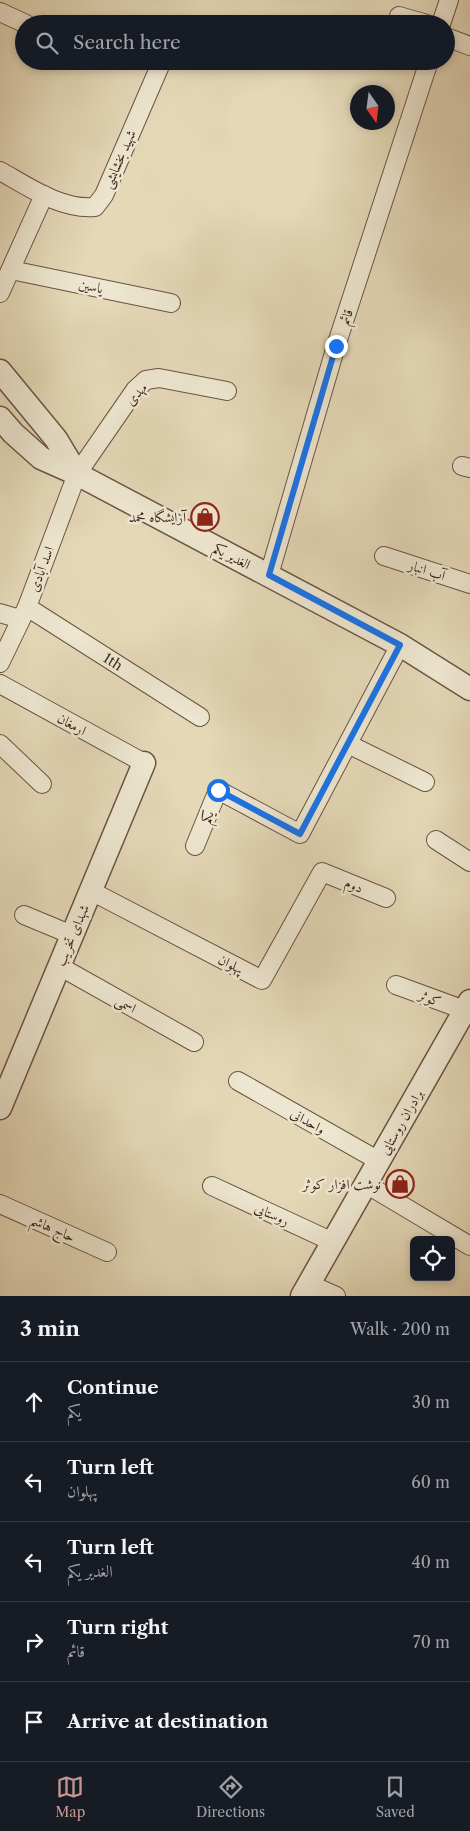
<!DOCTYPE html>
<meta charset="utf-8">
<style>
body{margin:0;font-family:"Libre Caslon Text",Amiri,serif;background:#20242c;color:#f1f3f6}
.controls{position:absolute;right:15px;bottom:15px;display:grid;overflow:hidden;border-radius:8px;box-shadow:0 2px 8px #0003}
.controls button{width:45px;height:45px;display:grid;place-items:center;padding:0;border:0;border-bottom:1px solid #363941;background:#171b24;color:#f1f3f6;font:25px sans-serif}
.compass{position:absolute;left:350px;top:85px;width:45px;height:45px;border-radius:50%;background:#171b24;box-shadow:0 2px 8px #0003;rotate:166deg}
.stop{position:absolute;width:15px;height:15px;margin:-11px;border:4px solid #1a73e8;border-radius:50%;background:#fff}
.stop.end{background:#1a73e8;border-color:#fff;box-shadow:0 1px 5px #0008}
.list{margin:0;padding:0;list-style:none}
h2{display:flex;justify-content:space-between;align-items:center;height:65px;margin:0;padding:0 20px;font-size:21px}
h2 small{font-size:16px;font-weight:400;color:#9ea1a6}
.list li{display:grid;grid-template-columns:32px 1fr auto;gap:15px;align-items:center;box-sizing:border-box;height:80px;padding:0 20px;border-top:1px solid #363941}
.list b{display:block;font-size:19px;white-space:nowrap}
.list p{margin:0;font-size:16px;white-space:nowrap;color:#9ea1a6}
.list em{font-size:16px;font-style:normal;color:#9ea1a6}
.icon{flex:none;width:28px;height:28px;fill:none;stroke:currentColor;stroke-width:2;stroke-linecap:round;stroke-linejoin:round}
.map{position:relative;flex:none;width:470px;height:1296px;overflow:hidden}
.search{position:absolute;background:#171b24;box-shadow:0 2px 8px #0003;left:15px;right:15px;top:15px;height:55px;display:flex;align-items:center;gap:12px;box-sizing:border-box;padding:0 18px;border-radius:28px;color:#9ea1a6;font-size:19px}
.sheet{height:465px;background:#171b24}
nav{display:flex;justify-content:space-around;align-items:center;box-sizing:border-box;height:70px;border-top:1px solid #363941;background:#171b24;font-size:14px;color:#9ea1a6}
nav a{display:grid;justify-items:center;gap:2px}
nav .on{color:#c59692}
.map>svg:first-child{display:block}
.lines{fill:none;stroke-linecap:round;stroke-linejoin:round}
.minor-casing{stroke:#6a5444;stroke-width:20}
.tertiary-casing{stroke:#6a5444;stroke-width:25}
.minor{stroke:#ede6d0;stroke-width:18}
.tertiary{stroke:#ede6d0;stroke-width:22}
.route{stroke:#1a73e8;stroke-width:6}
.labels{text-anchor:middle;dominant-baseline:central;stroke-width:5;stroke-linejoin:round;paint-order:stroke}
.street-label{font-size:14px;fill:#42281e;stroke:#ede6d0}
.poi-label{font-size:14px;fill:#42281e;stroke:#ede6d0;text-anchor:end}
</style>
<div class="map">
<svg width="470" height="1296" viewBox="0 0 470 1296">
<rect width="100%" height="100%" fill="#e4d8b7"/>
<filter id="stains"><feTurbulence type="fractalNoise" baseFrequency=".004" numOctaves="4"/><feColorMatrix values="0 0 0 0 .2 0 0 0 0 .09 0 0 0 0 .02 0 0 0 .5 -.17"/></filter>
<radialGradient id="worn" r=".72"><stop offset=".6" stop-color="#630" stop-opacity="0"/><stop offset="1" stop-color="#630" stop-opacity=".3"/></radialGradient>
<g class="lines">
<defs>
<g id="minor">
<path d="M0,12l26,12"/>
<path d="M399,16l28,8"/>
<path d="M441,24l8,-24"/>
<path d="M446,37l24,9"/>
<path d="M0,171c29,16 61,39 95,36l9,-12 58,-134"/>
<path d="M11,270l160,33"/>
<path d="M0,293l44,-98"/>
<path d="M462,466l8,2"/>
<path d="M384,556l86,28"/>
<path d="M269,575l67,-229 93,-285"/>
<path id="s1" d="M27,607l173,110"/>
<path d="M0,613l20,6"/>
<path d="M0,663l27,-56 50,-133 58,-84 11,-10 13,-2 68,13"/>
<path d="M0,684l144,79"/>
<path d="M0,744l42,40"/>
<path d="M348,744l77,38"/>
<path d="M436,840l34,22"/>
<path d="M195,846l23,-56 82,44 100,-189"/>
<path d="M91,891l171,89 60,-108 64,26"/>
<path d="M24,915l48,20"/>
<path d="M59,966l135,76"/>
<path d="M396,985l74,27"/>
<path d="M238,1081l141,80"/>
<path d="M366,1184l104,62"/>
<path d="M212,1186l121,56"/>
<path d="M0,1204l107,48"/>
<path d="M309,1284l27,12"/>
</g>
<g id="tertiary">
<path d="M0,371l56,68 21,35"/>
<path d="M0,418l13,15 28,25 36,16 323,171 70,44"/>
<path d="M0,1108l144,-345"/>
<path d="M302,1296l168,-295"/>
</g>
</defs>
<use href="#minor" class="minor-casing"/>
<use href="#tertiary" class="tertiary-casing"/>
<use href="#minor" class="minor"/>
<use href="#tertiary" class="tertiary"/>
</g>
<g class="lines">
<path class="route" d="M218,790l82,44 100,-189 -131,-70 67,-229"/>
</g>
<defs>
<symbol id="shop-ring" viewBox="-11 -11 22 22"><circle r="9.5" fill="#ede6d0" stroke="#8f2418" stroke-width="1.5"/><path d="M-5-2.5h2.3a2.7 3.5 0 0 1 5.4 0H5L5.5 6h-11ZM-1.5-2.5h3a1.5 2.3 0 0 0-3 0Z" fill="#8f2418"/></symbol>
</defs>
<g fill-rule="evenodd">
<use href="#shop-ring" x="189" y="501" width="32" height="32"/>
<use href="#shop-ring" x="384" y="1168" width="32" height="32"/>
</g>
<g class="labels">
<g class="street-label">
<text transform="translate(119 159) rotate(-66)">شهید بخشایشی</text>
<text transform="translate(91 286) rotate(12)">یاسین</text>
<text transform="translate(346 317) rotate(-72)">قائم</text>
<text transform="translate(136 394) rotate(-48)">مهدی</text>
<text transform="translate(232 556) rotate(28)">الغدیر یکم</text>
<text transform="translate(41 569) rotate(-69)">اسد آبادی</text>
<text transform="translate(427 570) rotate(18)">آب انبار</text>
<text stroke="none"><textPath href="#s1" startOffset="102">1th</textPath></text>
<text transform="translate(72 724) rotate(29)">ارمغان</text>
<text transform="translate(207 817) rotate(-68)">یکم</text>
<text transform="translate(354 885) rotate(23)">دوم</text>
<text transform="translate(72 935) rotate(-67)">شهدای تخریب</text>
<text transform="translate(231 964) rotate(27)">پهلوان</text>
<text transform="translate(430 998) rotate(22)">کوثر</text>
<text transform="translate(126 1004) rotate(30)">اسمی</text>
<text transform="translate(308 1121) rotate(30)">واحدانی</text>
<text transform="translate(401 1122) rotate(-60)">برادران روستایی</text>
<text transform="translate(272 1214) rotate(24)">روستایی</text>
<text transform="translate(53 1228) rotate(24)">حاج هاشم</text>
</g>
<g class="poi-label">
<text x="186" y="517">آرایشگاه محمد</text>
<text x="381" y="1184">نوشت افزار کوثر</text>
</g>
</g>
<rect width="100%" height="100%" filter="url(#stains)"/>
<rect width="100%" height="100%" fill="url(#worn)"/>
</svg>
<div class="controls">
<button><svg class="icon" aria-label="locate" viewBox="0 0 24 24"><circle cx="12" cy="12" r="6"/><path d="M12 2v4M12 18v4M2 12h4M18 12h4"/></svg></button>
</div>
<svg class="compass" viewBox="-18 -18 36 36"><path d="M0-13l5 13h-10z" fill="#e53935"/><path d="M0 13l5-13h-10z" fill="#9ea1a6"/></svg>
<div class="stop" style="left:218px;top:790px"></div>
<div class="stop end" style="left:336px;top:346px"></div>
<div class="search"><svg class="icon" aria-label="search" viewBox="0 0 24 24"><circle cx="10" cy="10" r="6"/><path d="M15 15l6 6"/></svg>Search here</div>
</div>
<section class="sheet">
<h2>3 min<small>Walk · 200 m</small></h2>
<ul class="list">
<li><svg class="icon" aria-label="ahead" viewBox="0 0 24 24"><path d="M12 20V5M6 11l6-6 6 6"/></svg><div><b>Continue</b><p>یکم</p></div><em>30 m</em></li>
<li><svg class="icon" aria-label="left" viewBox="0 0 24 24"><path d="M17 20v-9H6M10 6l-5 5 5 5"/></svg><div><b>Turn left</b><p>پهلوان</p></div><em>60 m</em></li>
<li><svg class="icon" aria-label="left" viewBox="0 0 24 24"><path d="M17 20v-9H6M10 6l-5 5 5 5"/></svg><div><b>Turn left</b><p>الغدیر یکم</p></div><em>40 m</em></li>
<li><svg class="icon" aria-label="right" viewBox="0 0 24 24"><path d="M7 20v-9h11M14 6l5 5-5 5"/></svg><div><b>Turn right</b><p>قائم</p></div><em>70 m</em></li>
<li><svg class="icon" aria-label="arrive" viewBox="0 0 24 24"><path d="M6 21V4h12l-3 4 3 4H6"/></svg><div><b>Arrive at destination</b></div></li>
</ul>
</section>
<nav>
<a class="on"><svg class="icon" aria-label="map" viewBox="0 0 24 24"><path d="M3 6l6-2 6 2 6-2v14l-6 2-6-2-6 2zM9 4v14M15 6v14"/></svg>Map</a>
<a><svg class="icon" aria-label="directions" viewBox="0 0 24 24"><path d="M12 3l9 9-9 9-9-9zM9 14v-3h6M13 9l2 2-2 2"/></svg>Directions</a>
<a><svg class="icon" aria-label="saved" viewBox="0 0 24 24"><path d="M7 4h10v16l-5-4-5 4z"/></svg>Saved</a>
</nav>
